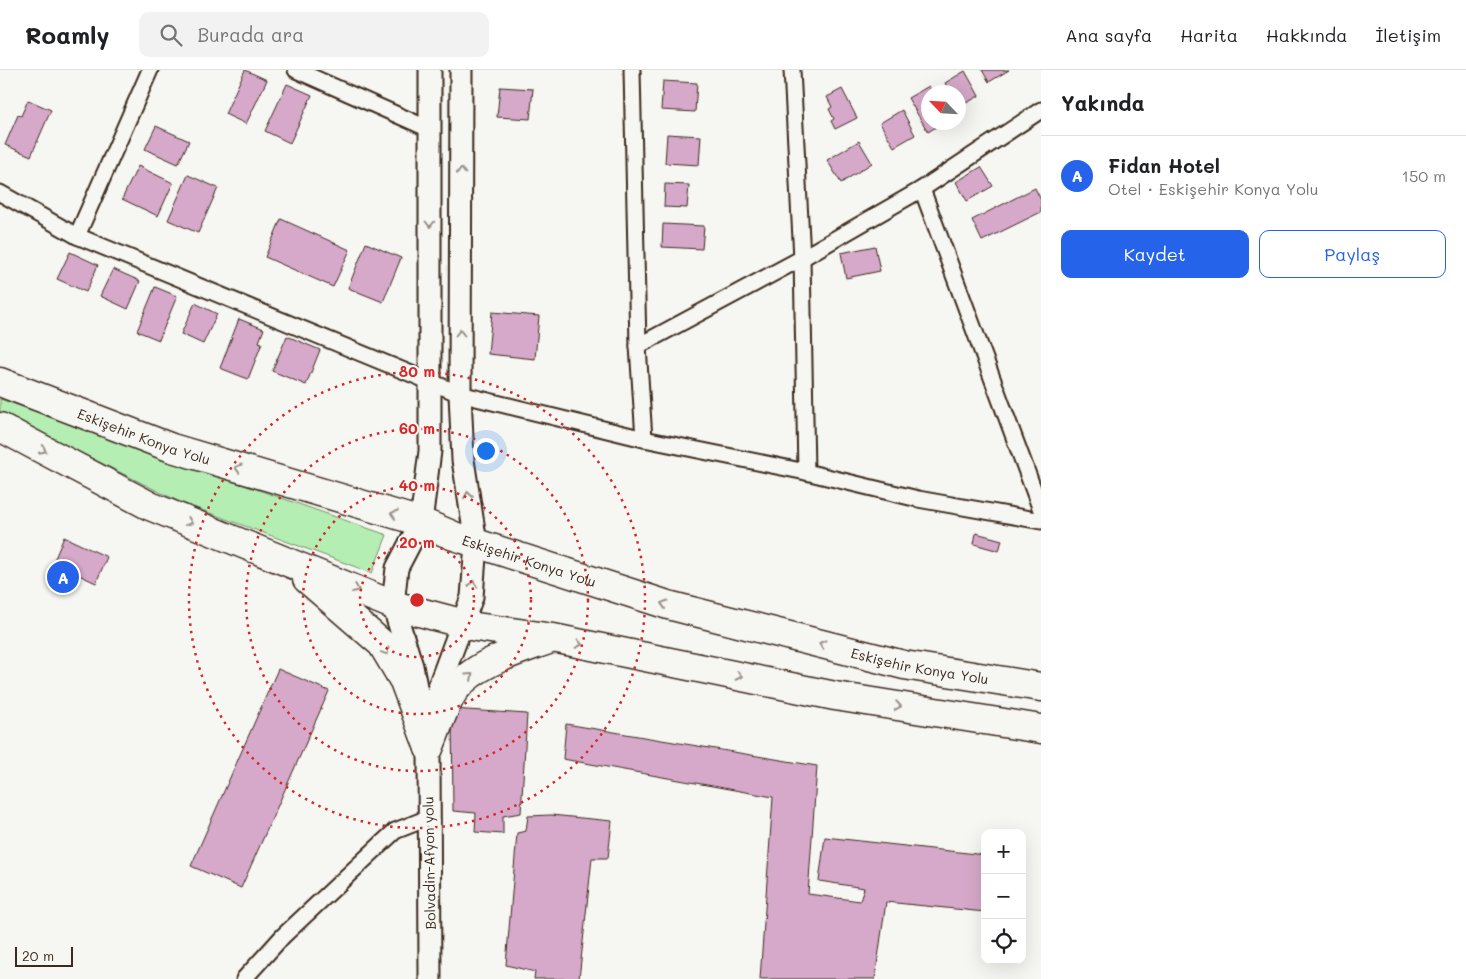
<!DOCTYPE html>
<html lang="tr">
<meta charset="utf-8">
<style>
body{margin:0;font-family:Mali,sans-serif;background:#f2f2f2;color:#202124}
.controls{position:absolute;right:15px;bottom:15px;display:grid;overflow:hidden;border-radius:10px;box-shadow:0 5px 20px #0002}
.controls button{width:45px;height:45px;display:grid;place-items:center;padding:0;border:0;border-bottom:1px solid #e0e0e0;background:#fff;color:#202124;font:25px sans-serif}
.compass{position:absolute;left:921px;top:15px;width:45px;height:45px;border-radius:50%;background:#fff;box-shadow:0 5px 20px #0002;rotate:295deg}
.scale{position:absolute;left:15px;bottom:12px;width:58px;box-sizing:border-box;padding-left:5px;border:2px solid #3b2a1e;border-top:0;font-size:14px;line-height:18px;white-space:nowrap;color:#3b2a1e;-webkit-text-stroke:4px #f6f6f2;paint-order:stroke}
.you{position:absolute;left:485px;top:380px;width:18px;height:18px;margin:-12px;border:4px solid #fff;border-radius:50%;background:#1a73e8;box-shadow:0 0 0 8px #1a73e833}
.badge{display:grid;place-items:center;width:32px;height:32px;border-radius:50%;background:#2563eb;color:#fff;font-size:16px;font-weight:700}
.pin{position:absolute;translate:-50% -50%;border:2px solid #fff;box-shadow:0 1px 5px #0006}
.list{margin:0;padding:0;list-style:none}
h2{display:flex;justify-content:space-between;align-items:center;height:65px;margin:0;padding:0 20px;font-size:21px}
h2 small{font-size:16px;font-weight:400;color:#757577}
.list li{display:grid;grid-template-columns:32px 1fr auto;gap:15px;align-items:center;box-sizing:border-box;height:80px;padding:0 20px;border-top:1px solid #e0e0e0}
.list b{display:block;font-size:19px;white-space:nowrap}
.list p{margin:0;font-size:16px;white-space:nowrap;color:#757577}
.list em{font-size:16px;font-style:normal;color:#757577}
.actions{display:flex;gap:10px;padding:15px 20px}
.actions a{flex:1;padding:11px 0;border:1px solid #2563eb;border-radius:10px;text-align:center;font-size:18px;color:#2563eb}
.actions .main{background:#2563eb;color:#fff}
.icon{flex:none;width:28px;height:28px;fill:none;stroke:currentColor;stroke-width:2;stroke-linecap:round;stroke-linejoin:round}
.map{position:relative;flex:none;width:1041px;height:909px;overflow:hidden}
header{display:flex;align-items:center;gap:30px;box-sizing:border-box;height:70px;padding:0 25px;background:#fff;border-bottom:1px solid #e0e0e0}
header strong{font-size:24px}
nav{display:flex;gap:28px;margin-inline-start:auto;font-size:18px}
.search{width:350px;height:45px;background:#f2f2f2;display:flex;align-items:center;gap:12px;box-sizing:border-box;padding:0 18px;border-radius:10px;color:#757577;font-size:19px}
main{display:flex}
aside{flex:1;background:#fff}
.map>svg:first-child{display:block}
.green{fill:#b4eeb3;stroke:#788c68}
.building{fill:#d6a8c9;stroke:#3b2a1e}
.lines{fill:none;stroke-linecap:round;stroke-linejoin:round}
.street-casing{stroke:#3b2a1e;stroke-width:19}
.secondary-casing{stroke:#3b2a1e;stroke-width:25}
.highway-casing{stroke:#3b2a1e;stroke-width:31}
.street{stroke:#f6f6f2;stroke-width:15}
.secondary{stroke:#f6f6f2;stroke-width:21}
.highway{stroke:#f6f6f2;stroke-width:28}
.oneway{stroke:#989088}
.ring{fill:none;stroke:#d62828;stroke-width:2.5;stroke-dasharray:2.5 5}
.labels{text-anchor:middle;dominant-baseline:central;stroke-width:4;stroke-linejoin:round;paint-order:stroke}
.street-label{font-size:14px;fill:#3b2a1e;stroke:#f6f6f2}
.centre{fill:#d62828;stroke:#f6f6f2;stroke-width:2.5}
.ring-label{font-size:15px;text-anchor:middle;font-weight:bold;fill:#d62828;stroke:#f6f6f2;stroke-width:4;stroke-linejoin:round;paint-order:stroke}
</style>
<header>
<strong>Roamly</strong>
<div class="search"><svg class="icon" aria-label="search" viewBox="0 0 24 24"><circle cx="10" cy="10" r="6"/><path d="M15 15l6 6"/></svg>Burada ara</div>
<nav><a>Ana sayfa</a><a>Harita</a><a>Hakkında</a><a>İletişim</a></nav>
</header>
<main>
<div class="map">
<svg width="1041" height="909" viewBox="0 0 1041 909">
<rect width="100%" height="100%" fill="#f6f6f2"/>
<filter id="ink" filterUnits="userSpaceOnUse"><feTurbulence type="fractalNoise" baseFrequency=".02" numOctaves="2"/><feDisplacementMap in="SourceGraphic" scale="10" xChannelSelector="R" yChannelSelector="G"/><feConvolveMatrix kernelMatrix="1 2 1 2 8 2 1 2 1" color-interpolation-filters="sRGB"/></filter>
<g filter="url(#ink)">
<path class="green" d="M0,329l387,136 -15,38 -192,-71 -180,-89z"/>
<g class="building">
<path d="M245,0l22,10 -21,44 -21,-10z"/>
<path d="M982,0h27l-20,12z"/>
<path d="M965,1l14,25 -20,11 -1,-15h-8l-5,-9z"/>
<path d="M663,11l34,2 -2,29 -34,-2z"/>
<path d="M287,14l25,11 -22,48 -25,-12z"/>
<path d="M929,16l3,6h-4v30h16l-16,10 -20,-34z"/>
<path d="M500,17l33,2 -3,30 -33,-2z"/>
<path d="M842,19l15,29 -22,11 -4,-8 3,-2 -5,-10 3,-2 -5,-10z"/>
<path d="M28,30l23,10 -20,46 -26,-11 13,-30 3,1z"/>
<path d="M902,40l13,25 -21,12 -14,-24z"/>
<path d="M156,56l33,15 -11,23 -33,-15z"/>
<path d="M667,64l34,2 -2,29 -34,-2z"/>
<path d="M859,71l13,22 -31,20 -14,-23z"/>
<path d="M138,96l35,17 -15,33 -36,-17z"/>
<path d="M981,97l12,19 -26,15 -11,-19z"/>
<path d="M188,105l30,13 -20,45 -30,-13z"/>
<path d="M665,114l24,1 -2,23 -23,-1z"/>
<path d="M1035,118l6,12v12l-59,29 -10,-21z"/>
<path d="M281,149l69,31 -17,37 -68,-30z"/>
<path d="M663,154l41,2 -2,23 -40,-2z"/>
<path d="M366,173l35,15 -18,44 -35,-14z"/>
<path d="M875,176l5,25 -34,7 -5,-25z"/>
<path d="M70,182l28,13 -12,27 -29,-13z"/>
<path d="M113,199l27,12 -12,28 -28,-13z"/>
<path d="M155,217l22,9 -18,44 -22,-9z"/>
<path d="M195,233l22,11 -14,30 -22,-10z"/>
<path d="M492,242l47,4 -4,43 -47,-5z"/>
<path d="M239,249l25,10 -5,13 3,1 -14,36 -28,-11z"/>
<path d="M287,266l33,14 -14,35 -34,-14z"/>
<path d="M976,463l26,7 -3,11 -25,-7z"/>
<path d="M64,467l43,20 -11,26 -43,-20z"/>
<path d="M278,599l51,22 -88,197 -50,-22z"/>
<path d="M452,639l75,5 -6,99 -18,3v18l-28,-2 1,-19 -23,-2z"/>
<path d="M566,654l251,42 -9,128 52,7 4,-13 -45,-7 6,-44 160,18v57l-99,-10 -11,77h-115l13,-182 -210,-38z"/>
<path d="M551,745l61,6 -4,37h-16l-13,121h-45l1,-7 -29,-7 11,-132 9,-2 2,-15z"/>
</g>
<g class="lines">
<defs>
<g id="street">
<path d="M296,0l133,59"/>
<path d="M632,0l6,276 6,93"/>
<path d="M792,0l10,188 4,214 112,27 123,22"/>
<path d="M922,119l119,321"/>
<path d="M0,123l77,43 383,158 184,45 162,33"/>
<path d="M77,166l73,-166"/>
<path d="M638,276l164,-88 120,-69 119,-79"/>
<path d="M244,909l39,-43 112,-105 33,-13"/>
</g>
<g id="secondary">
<path d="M418,627l-6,-31 -19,-61 4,-37 24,-46 9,-71v-381"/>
<path d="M430,909l-1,-231 10,-62 33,-89 4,-54 -13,-83 -3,-66 1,-324"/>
</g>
<g id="highway">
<path id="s1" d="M0,312l172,66 249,74 33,14 214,69 236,60 137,22"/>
<path d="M0,357l150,79 243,99 83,22 77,11 282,58 206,33"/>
<path d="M307,509l75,65 22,37 25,67"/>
<path d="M429,678c8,-18 14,-41 25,-57 20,-28 64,-40 94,-51"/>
</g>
</defs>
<use href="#street" class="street-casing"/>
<use href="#secondary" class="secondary-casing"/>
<use href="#highway" class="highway-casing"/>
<use href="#street" class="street"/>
<use href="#secondary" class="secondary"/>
<use href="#highway" class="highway"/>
</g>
<defs><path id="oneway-chevron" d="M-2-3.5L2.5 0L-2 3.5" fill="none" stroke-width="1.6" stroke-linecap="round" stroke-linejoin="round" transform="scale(1.25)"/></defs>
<g class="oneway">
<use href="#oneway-chevron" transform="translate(461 101) rotate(-90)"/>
<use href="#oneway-chevron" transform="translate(430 154) rotate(90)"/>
<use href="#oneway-chevron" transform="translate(460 263) rotate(-90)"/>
<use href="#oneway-chevron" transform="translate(43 380) rotate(28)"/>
<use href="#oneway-chevron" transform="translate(238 398) rotate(-163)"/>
<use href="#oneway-chevron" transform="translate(468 425) rotate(-99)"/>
<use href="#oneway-chevron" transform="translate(394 444) rotate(-163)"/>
<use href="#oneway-chevron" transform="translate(189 452) rotate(22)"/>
<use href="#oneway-chevron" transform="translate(473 514) rotate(-84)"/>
<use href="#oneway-chevron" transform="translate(356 519) rotate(22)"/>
<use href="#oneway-chevron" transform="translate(664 534) rotate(-163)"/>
<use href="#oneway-chevron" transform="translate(579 574) rotate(12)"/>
<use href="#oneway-chevron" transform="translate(822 574) rotate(-166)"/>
<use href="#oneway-chevron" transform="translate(386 582) rotate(59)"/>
<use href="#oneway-chevron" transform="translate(470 606) rotate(-42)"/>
<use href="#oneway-chevron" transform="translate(739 606) rotate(12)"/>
<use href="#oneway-chevron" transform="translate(898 636) rotate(9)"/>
</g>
</g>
<g class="ring">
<circle cx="417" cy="530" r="57"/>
<circle cx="417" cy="530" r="114"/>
<circle cx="417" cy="530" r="171"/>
<circle cx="417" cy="530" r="228"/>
</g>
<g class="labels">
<g class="street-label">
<text stroke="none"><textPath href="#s1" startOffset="154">Eskişehir Konya Yolu</textPath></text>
<text stroke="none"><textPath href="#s1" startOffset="559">Eskişehir Konya Yolu</textPath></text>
<text stroke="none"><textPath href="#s1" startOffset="964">Eskişehir Konya Yolu</textPath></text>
<text transform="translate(429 793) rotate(-91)">Bolvadin-Afyon yolu</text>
</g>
</g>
<circle cx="417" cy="530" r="8" class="centre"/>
<g class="ring-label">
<text x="417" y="307">80 m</text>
<text x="417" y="364">60 m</text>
<text x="417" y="421">40 m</text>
<text x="417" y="478">20 m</text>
</g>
</svg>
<div class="controls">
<button>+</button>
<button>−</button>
<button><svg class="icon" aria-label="locate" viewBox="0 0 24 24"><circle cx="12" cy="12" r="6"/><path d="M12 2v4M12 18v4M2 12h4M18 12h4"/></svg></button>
</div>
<svg class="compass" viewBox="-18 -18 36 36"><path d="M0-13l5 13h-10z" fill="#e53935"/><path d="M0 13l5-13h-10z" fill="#757577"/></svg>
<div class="scale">20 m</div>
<div class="you"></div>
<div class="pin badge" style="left:63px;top:507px">A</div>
</div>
<aside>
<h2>Yakında<small></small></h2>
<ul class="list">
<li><span class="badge">A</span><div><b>Fidan Hotel</b><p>Otel · Eskişehir Konya Yolu</p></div><em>150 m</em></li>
</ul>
<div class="actions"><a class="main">Kaydet</a><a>Paylaş</a></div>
</aside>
</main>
